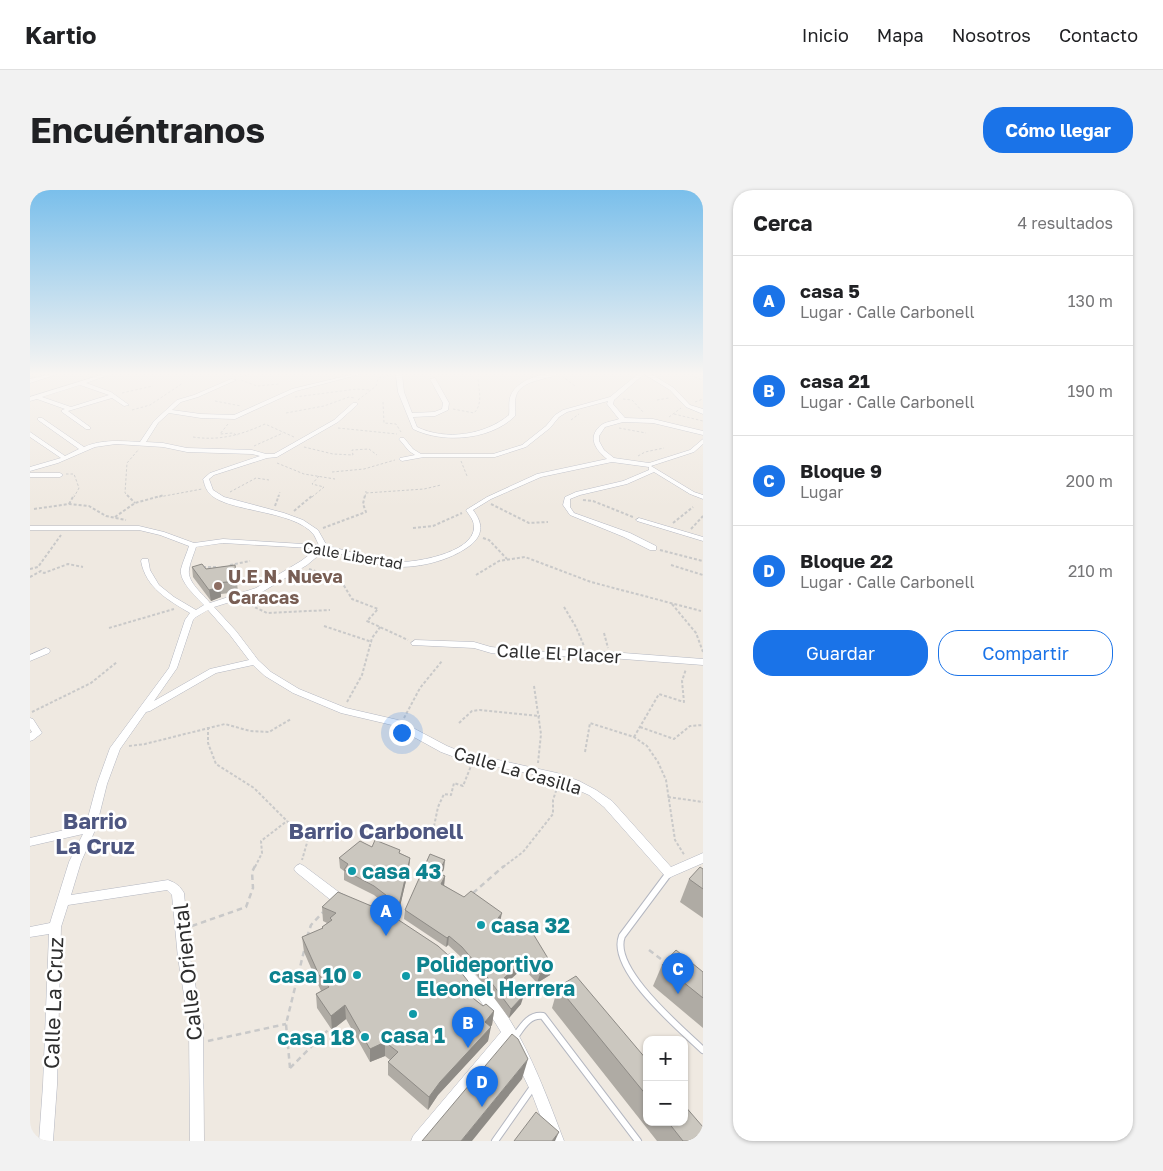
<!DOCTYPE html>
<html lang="es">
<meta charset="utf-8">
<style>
body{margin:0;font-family:"Golos Text",sans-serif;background:#f2f2f2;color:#202124}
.controls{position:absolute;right:15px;bottom:15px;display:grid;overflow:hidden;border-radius:10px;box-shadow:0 1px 4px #0004}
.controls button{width:45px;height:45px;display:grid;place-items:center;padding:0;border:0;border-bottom:1px solid #e0e0e0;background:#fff;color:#202124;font:25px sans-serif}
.you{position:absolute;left:371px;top:542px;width:18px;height:18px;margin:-12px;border:4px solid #fff;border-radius:50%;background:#1a73e8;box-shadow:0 0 0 8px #1a73e833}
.badge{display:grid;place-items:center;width:32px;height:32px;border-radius:50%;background:#1a73e8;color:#fff;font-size:16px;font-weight:700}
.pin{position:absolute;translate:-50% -41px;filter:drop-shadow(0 1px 2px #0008)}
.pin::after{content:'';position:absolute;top:26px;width:18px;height:15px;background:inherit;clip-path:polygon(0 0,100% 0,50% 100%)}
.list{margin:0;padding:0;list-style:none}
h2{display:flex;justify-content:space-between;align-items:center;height:65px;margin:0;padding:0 20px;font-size:21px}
h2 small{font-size:16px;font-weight:400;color:#757577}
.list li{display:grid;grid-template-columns:32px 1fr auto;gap:15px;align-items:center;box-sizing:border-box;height:90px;padding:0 20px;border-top:1px solid #e0e0e0}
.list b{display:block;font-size:19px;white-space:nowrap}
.list p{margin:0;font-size:16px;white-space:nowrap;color:#757577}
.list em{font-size:16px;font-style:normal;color:#757577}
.actions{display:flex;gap:10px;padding:15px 20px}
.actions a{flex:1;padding:11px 0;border:1px solid #1a73e8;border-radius:20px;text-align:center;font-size:18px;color:#1a73e8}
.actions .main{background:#1a73e8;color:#fff}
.map{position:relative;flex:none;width:673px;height:951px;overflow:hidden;border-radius:20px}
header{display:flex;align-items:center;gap:30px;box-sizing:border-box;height:70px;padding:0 25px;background:#fff;border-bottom:1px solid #e0e0e0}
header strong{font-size:24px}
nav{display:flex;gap:28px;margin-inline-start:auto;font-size:18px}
.intro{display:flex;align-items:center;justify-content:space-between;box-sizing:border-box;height:120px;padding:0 30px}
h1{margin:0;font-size:35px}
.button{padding:12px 22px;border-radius:20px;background:#1a73e8;color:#fff;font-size:18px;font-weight:700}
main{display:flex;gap:30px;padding:0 30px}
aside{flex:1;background:#fff;border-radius:20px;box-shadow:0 1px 4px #0004}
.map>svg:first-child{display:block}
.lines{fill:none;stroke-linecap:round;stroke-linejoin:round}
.service-casing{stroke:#b4b7c1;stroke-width:8}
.minor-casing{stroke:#b4b7c1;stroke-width:1}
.tertiary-casing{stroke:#b4b7c1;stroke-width:1}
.path-far2{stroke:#c9c9c9;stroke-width:1;stroke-dasharray:2.5 2;stroke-linecap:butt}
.path-far1{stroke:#c9c9c9;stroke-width:2;stroke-dasharray:3 2;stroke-linecap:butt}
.path{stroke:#c9c9c9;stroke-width:2.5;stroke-dasharray:5.5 4;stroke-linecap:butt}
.service{stroke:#fff;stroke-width:6}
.minor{fill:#fff;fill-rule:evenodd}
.tertiary{fill:#fff;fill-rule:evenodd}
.wall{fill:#afaba4}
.shaded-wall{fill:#8e8b86}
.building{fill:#cbc7bf;stroke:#8e8b86}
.education-dot{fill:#8d6e63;stroke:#fff;stroke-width:2}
.culture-dot{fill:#0f9aa8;stroke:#fff;stroke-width:2}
.labels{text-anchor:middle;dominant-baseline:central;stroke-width:5;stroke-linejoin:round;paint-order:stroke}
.far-street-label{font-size:15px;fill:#2e2e2e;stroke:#fff}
.education-label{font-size:18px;font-weight:bold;fill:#785e54;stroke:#fff;text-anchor:start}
.street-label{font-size:18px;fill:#2e2e2e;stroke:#fff}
.near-culture-label{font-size:21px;font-weight:bold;fill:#0d838f;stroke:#fff;text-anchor:start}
.near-street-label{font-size:21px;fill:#2e2e2e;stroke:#fff}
.near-neighbourhood-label{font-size:22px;font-weight:bold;fill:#4d5680;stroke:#fff}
</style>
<header>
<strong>Kartio</strong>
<nav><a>Inicio</a><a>Mapa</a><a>Nosotros</a><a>Contacto</a></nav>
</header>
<div class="intro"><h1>Encuéntranos</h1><a class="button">Cómo llegar</a></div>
<main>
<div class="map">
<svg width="673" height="951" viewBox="0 0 673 951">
<rect width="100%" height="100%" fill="#efe9e1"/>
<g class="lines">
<defs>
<g id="service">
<path d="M639,683l-47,63c-13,33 59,93 81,114"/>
<path d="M485,847c7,-10 14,-23 28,-21l95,125"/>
<path d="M465,951l38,-54"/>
</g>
<g id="minor">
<path d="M21,184h7l-28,9v-4z"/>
<path d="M74,184h7l-25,9 25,9 18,13 -5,1 -12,-8 -44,13 22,16v2h-4l-24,-17v-2l3,-1 -28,-10 -7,2v-4zM50,195l29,10 -38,12 -29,-10z"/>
<path d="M324,184h7l-65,17 -61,28 -34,-1 -32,-5 -11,10 -12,19 17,1 24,5 65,2 14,4h8l60,-34 19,-17h4v2l-19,17 -61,35 -10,1 -53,17 -5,4 4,11 11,7 60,16 19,7 15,10 9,16c21,4 42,14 64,16 19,2 83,-8 83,-35 0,-7 -5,-12 -8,-17l21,-13 50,-23 70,-15c-11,-9 -20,-21 -7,-33 4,-4 14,-5 19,-7l-12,-15 1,-3 -41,11 -8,5 -9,11 -24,19 -31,10h-71l-22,4 -3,-2 1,-1 15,-3 -6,-4 -10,-12 1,-1h4l9,11 8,5h72l29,-9 24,-19 9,-11 8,-5 47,-13 28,-23h6l-30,26 -1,4 12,14 28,1 50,12v4l-50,-12 -30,-1 -18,5 -6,9v5l5,9 10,8 35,5 41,-13 13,-11v5l-9,8 -43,14 43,26 9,3v4l-13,-5 -36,-22 -27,12 -47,11 -10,4v8l4,6 56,20 26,13v4h-6l-26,-13 -54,-22 -7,-10 2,-8 11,-5 47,-11 26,-11v-3l-37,-5 -71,15 -50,22 -18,11c9,12 11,23 -1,34 -21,17 -58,26 -84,22 -22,-3 -42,-12 -63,-16l-18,15 -45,27 -48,15 22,24 22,29 13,12 28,17 47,19 52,12 49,26 15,6 95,21 22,8 17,9 16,11 59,66 32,-14v10l-30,13 -4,2 -4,-2 -61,-69 -15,-12 -18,-8 -34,-12 -77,-16 -19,-7 -49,-27 -51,-12 -48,-20 -28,-17 -12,-11 -37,8 -66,38 -4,1 -26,37 -13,35 -11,44 -15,34 -10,33 97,-15c8,3 12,6 16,13l6,65 13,67 1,116h-14l-1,-116 -11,-67 -6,-63 -5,-5 -99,15 -7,22 -4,158 -4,56h-14l4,-56 6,-151 -19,3v-10l20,-4 19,-61 14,-28 -53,12v-8l56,-13 11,-41 13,-36 59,-80 16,-48 5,-7c-22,-13 -44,-25 -49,-52l1,-2h6l2,11 9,15 15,12 22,13 8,-5c-8,-9 -25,-23 -23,-36 2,-8 6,-16 8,-23l-29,-11 -21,-5h-109v-4h109l25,6 30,11 29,-4 96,6c-2,-3 -3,-7 -5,-10 -20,-27 -95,-22 -107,-45 -2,-3 -3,-8 -4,-11l7,-6 50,-17 -8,-2 -65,-2 -24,-5 -47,-3 -21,3 -37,16 -28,8v-4l31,-9 -31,-21v-5l35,24 14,-7 -41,-29v-2h4l42,29c18,-8 37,-6 56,-5l14,-21 23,-21 17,-5 37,-16 5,1 -38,17 -17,5 -9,8 29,4 33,1 58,-26zM193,353l87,5 7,1 -16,12 -45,27 -46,15c-7,-9 -23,-21 -21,-33 1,-8 5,-16 7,-23zM178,420l22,25 19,25 -39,9 -56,32 23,-33 16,-48 3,-3z"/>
<path d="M366,184h6l2,18 8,21 22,-1 8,-3 1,-6 -13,-24 5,-1 14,25 -1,7 -13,6 -22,1 4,10c29,14 68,8 92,-12 1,-6 -1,-14 2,-20 6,-15 32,-23 47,-21 -12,6 -37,6 -42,22 -2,6 0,14 -1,20 -24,24 -72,28 -102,13l-15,-37z"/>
<path d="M0,283h30l3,2 -3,2h-30z"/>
<path d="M609,328l64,19v4l-66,-20 -1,-1z"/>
<path d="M385,450l59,2 17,5 50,5 17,-2 52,2 93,7v6l-93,-7 -52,-2 -17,2 -50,-5 -17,-5 -62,-3 -1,-2z"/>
<path d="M16,458l3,1 1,2 -1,2 -19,8v-6z"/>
<path d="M0,528l3,1 9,14 -9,7 -3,1v-8l2,-1 -2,-3z"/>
<path d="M270,674l4,2 36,27 7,3 2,4 -2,4 -4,1 -11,-4 -36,-29 -2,-3 2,-3z"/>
<path d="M420,764c7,3 12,9 18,14 49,45 73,113 96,173h-14l-18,-47 -24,-50 -80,97h-17l2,-5 88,-104c-10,-17 -22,-34 -35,-49 -7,-7 -18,-14 -22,-23l2,-4z"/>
</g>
<path id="tertiary" d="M614,184h7l23,14 16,17 13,4v5l-17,-7 -16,-17z"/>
</defs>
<use href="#service" class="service-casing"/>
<use href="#minor" class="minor-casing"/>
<use href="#tertiary" class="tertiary-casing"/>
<g class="path-far2">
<path d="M410,184l10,2"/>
<path d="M656,184l17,6"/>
<path d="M532,186l13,10"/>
<path d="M210,187l9,-3"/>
<path d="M211,190l16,6 22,-2"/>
<path d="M92,203l31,-7"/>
<path d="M265,207l62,-8 13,1"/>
<path d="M593,209l9,1 12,13"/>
<path d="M328,210l18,-14 2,-8 14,-3"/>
<path d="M627,210l12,-2"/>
<path d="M185,211l26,5"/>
<path d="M353,212l1,21 12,1 5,8"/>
<path d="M665,212l8,-3"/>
<path d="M423,219l21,4c9,-9 5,-22 4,-34"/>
<path d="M102,220l18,-5 33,-22"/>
<path d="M256,223l38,-7 25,-9 5,1"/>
<path d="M644,224l29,7"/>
<path d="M639,227l12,-9"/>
<path d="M541,230l8,-6"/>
<path d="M198,234l-8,10 13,-1 5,3"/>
<path d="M308,238l59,6"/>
<path d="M589,238l27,5"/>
<path d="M163,247c26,4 48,-2 72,-13l29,13"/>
<path d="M224,256l29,-13"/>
<path d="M274,257l29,7 20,1 -1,-5 17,-1 8,6"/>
<path d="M608,266l7,-4 19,-4"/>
<path d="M431,271l6,15"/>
<path d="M247,273l27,11 31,5"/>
<path d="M302,282l32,-3 31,-9"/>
<path d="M36,284h8l5,14 -5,9"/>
<path d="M200,302l26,-14 13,2"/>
<path d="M336,303l58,-4 17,-4"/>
<path d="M99,307l-4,-4 2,-30 12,-14"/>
<path d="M129,307l43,-8"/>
<path d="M248,307l2,-5"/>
<path d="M282,307l12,-10 -12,-3 7,-8"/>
<path d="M335,307l1,-6"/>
</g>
<g class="path-far1">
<path d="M97,305l8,8"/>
<path d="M553,310l10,1 40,16"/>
<path d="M39,314l5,-9"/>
<path d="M461,314l38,19 19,-1"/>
<path d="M245,316l4,-11"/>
<path d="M4,319l35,-5 20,2 17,10 20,4"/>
<path d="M264,321l19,-16"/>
<path d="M85,327l20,-14 29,-8"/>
<path d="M643,333l20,-16"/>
<path d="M293,338l43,-16 -3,-8 2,-9"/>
<path d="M383,338l20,-2 29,-13"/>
<path d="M661,339l12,-13"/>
<path d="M453,348l6,2 18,19"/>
<path d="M630,360l43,11"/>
<path d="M200,375l20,-4"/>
<path d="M641,375l32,10"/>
<path d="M173,377h15"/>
<path d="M0,379l8,-2 23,-32"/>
<path d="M279,379l31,10 12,20 26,10 -11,12 41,19"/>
<path d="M446,385l23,-14 26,-4 66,25 110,29"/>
<path d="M0,387l11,-6 3,2 24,-9 15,3"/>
<path d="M216,413l21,10 63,-3"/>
<path d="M642,414l24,29 7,19"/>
<path d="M534,417l12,20 8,19"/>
<path d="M294,436l48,16"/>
<path d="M79,438l65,-19"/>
<path d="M574,443l4,15"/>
<path d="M504,496l7,48 -3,29"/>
<path d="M317,512l15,-27 10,-37 9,-12"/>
<path d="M2,522l59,-29 26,-21"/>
<path d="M374,528l16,-30 22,-27"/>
<path d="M429,533l13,-12 8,-1 60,6"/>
<path d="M178,537v16l8,21 38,24 40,40 15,8 -7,24"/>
<path d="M610,537l34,12 16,-13 13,-1"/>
<path d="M604,547l25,-43 25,8 -2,-21 4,-12"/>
<path d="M99,556l16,-2 80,-20 25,7 19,1 22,-13"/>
<path d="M555,562l5,-29 44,14 13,9 11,16 8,18 9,60 10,16"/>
<path d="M638,607l35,5"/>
<path d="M401,651l7,-34 6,-13 7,1 3,-12 9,3 8,-20"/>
<path d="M225,677l7,-14 -1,-12 26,-20"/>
<path d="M473,677l20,-15 30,-38v-14l4,-12"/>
</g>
<g class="path">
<path d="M443,703l31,-27"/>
<path d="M162,736l54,-19 7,-19 -1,-16 3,-6"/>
<path d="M277,747l4,-12 12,-13"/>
<path d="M619,760l17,13"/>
<path d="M178,851l78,-17"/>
<path d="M260,878l-4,-44 18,-73"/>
<path d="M260,878l42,-42"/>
</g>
<use href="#service" class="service"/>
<use href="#minor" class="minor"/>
<use href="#tertiary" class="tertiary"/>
</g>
<g class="wall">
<path d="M205,375l3,27 -17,2v3l-10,4 -18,-24 -1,-10 14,2z"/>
<path d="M370,663l10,5 -1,10 -11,47 -24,-20 -30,-15v-9l-4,-3 -1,-10z"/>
<path d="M414,679l-2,5 3,2 -1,9 56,37 -2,3 52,50 -13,8 -14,-15 -15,14 13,22 -12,14 -26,-35 -22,-26 -13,-12 -2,2 -42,-28 1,-9z"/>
<path d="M673,679v49l-23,-16 9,-23z"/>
<path d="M292,717l137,58 -1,4 11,26 14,11 11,5 -2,14 -2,2 -2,14 -50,54 -10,15 -40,-35v-13l2,-2 -5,-4 -15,6 -24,-43 -14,11 -15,-22 -1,-14 5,-3 -17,-39 -2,-15 20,-8v-2l5,-4 -4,-2z"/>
<path d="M632,775l41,7v56l-50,-42z"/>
<path d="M528,797l89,73v62h37l19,19h-46l-105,-133z"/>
</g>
<g class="shaded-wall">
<path d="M190,397l1,10 -10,4 -2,-11z"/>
<path d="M380,668l-1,10 -11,47 1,-10z"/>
<path d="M415,670l-1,9 -6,13v-9z"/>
<path d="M415,686l-1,10 -3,-2z"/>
<path d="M472,723l-2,9 -7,10 2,-10z"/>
<path d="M419,746l-1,9 -2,2 1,-9z"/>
<path d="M495,769l-2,9 -21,19 2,-9z"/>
<path d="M522,775l-2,10 -13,8 3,-9z"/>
<path d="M441,795l-3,14 -4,-8z"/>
<path d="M494,805l-3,9 -12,14 2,-9z"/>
<path d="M315,815l1,14 -14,11 -1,-14z"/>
<path d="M464,821l-2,14 -10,11 3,-14z"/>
<path d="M461,837l-3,14 -50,54 -10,15 1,-13 11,-15z"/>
<path d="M355,852v14l-15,6v-13z"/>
<path d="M498,869l-6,20 -50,62h-11z"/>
<path d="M529,942l-4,9h-3z"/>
</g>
<g class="building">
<path d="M172,374l4,5 29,-4 2,16 -20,2 3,4 -11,3 -17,-23z"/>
<path d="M345,650l25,10 -1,3 11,5 -11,47 -25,-19 -30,-16 4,-6 -9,-6 21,-17 12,6z"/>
<path d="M400,664l15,6 -7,13 7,3 -4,8 23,13 7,-6 31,22 -7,9 13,12 18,-12 26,43 -12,9 -15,-15 -21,19 20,17 -13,14 -26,-35 -23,-27 -13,-11 -2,2 -42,-28z"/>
<path d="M670,677l3,2v20l-14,-10z"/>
<path d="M308,702l50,21 50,33 21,19 -2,2 14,18 -7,6 19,15 3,-2 8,7 -9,11 6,5 -51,55 -11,15 -41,-35 10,-10 -13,-10 -15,7 -25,-44 -14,11 -15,-22 13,-7 -10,-12 -17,-38 21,-9 -1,-1 10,-7 -2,-2 6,-5 -14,-6z"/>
<path d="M646,760l27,22v26l-41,-33z"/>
<path d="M546,786l71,84v36l-89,-109z"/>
<path d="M482,844l6,5 10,20 -67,82h-39z"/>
<path d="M654,915l19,22v14h-20l-15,-19h16z"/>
<path d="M506,922l23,20 -7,9h-38z"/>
</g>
<linearGradient id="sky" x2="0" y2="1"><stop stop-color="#7abfeb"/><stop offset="0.58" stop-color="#f8f5f2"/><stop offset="1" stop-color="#f8f5f2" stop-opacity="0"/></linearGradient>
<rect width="673" height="317" fill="url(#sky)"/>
<circle class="education-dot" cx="188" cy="396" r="5"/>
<g class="culture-dot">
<circle cx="322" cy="681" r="5"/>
<circle cx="451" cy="735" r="5"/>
<circle cx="327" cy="785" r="5"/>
<circle cx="376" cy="786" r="5"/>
<circle cx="383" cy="824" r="5"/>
<circle cx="335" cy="847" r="5"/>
</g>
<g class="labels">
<g class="far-street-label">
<text transform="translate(323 365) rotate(10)">Calle Libertad</text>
</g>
<g class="education-label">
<text x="198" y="386">U.E.N. Nueva<tspan x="198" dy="21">Caracas</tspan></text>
</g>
<g class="street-label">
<text transform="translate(529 463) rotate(3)">Calle El Placer</text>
<text transform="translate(488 580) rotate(16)">Calle La Casilla</text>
</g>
<g class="near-culture-label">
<text x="332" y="681">casa 43</text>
<text x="461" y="735">casa 32</text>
<text x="386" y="774">Polideportivo<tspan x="386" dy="24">Eleonel Herrera</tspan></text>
<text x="317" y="785" text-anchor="end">casa 10</text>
<text x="383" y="845" text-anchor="middle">casa 1</text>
<text x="325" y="847" text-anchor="end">casa 18</text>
</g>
<g class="near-street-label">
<text transform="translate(157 782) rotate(-96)">Calle Oriental</text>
<text transform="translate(23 813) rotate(-88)">Calle La Cruz</text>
</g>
<g class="near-neighbourhood-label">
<text x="65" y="630">Barrio<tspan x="65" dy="25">La Cruz</tspan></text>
<text x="346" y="640">Barrio Carbonell</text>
</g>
</g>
</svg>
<div class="controls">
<button>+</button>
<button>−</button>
</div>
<div class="you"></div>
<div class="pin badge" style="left:356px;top:746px">A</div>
<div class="pin badge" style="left:438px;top:858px">B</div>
<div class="pin badge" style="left:648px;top:804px">C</div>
<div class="pin badge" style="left:452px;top:917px">D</div>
</div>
<aside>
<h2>Cerca<small>4 resultados</small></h2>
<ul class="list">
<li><span class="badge">A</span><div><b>casa 5</b><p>Lugar · Calle Carbonell</p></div><em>130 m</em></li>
<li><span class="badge">B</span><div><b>casa 21</b><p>Lugar · Calle Carbonell</p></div><em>190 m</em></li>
<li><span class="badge">C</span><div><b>Bloque 9</b><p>Lugar</p></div><em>200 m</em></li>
<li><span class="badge">D</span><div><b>Bloque 22</b><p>Lugar · Calle Carbonell</p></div><em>210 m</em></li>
</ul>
<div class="actions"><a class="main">Guardar</a><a>Compartir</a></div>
</aside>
</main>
